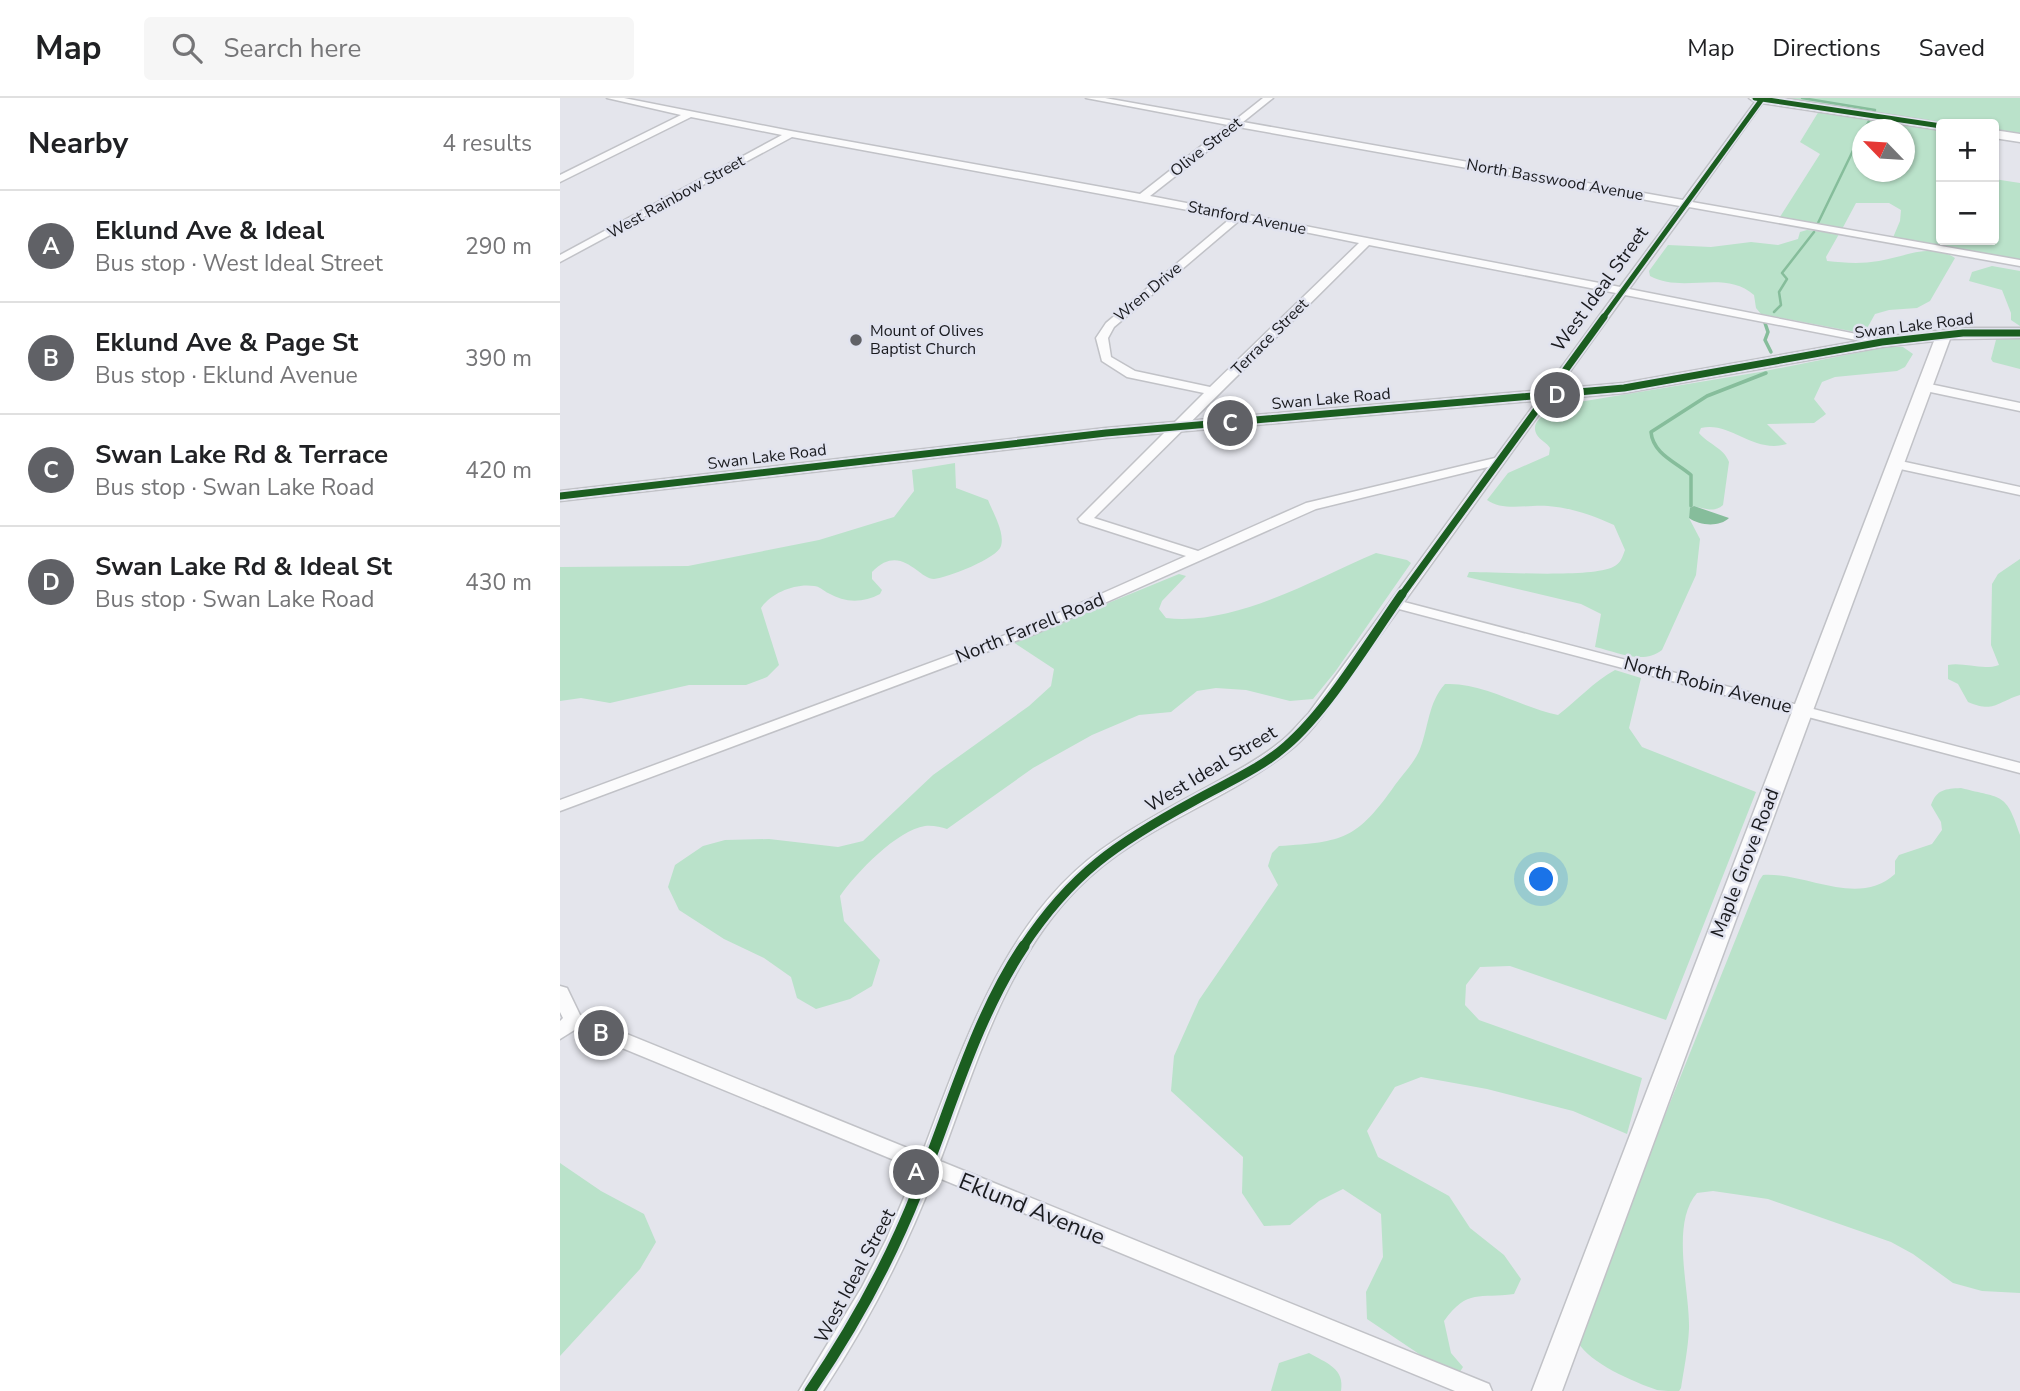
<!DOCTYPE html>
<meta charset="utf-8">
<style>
body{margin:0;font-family:"Nunito Sans",sans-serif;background:#f6f6f6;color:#202124}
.controls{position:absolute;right:21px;top:21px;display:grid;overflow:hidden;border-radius:7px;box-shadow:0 2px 5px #0004}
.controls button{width:63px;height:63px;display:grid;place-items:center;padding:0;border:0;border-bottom:2px solid #e0e0e0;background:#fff;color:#202124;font:35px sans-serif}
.compass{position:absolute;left:1292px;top:21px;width:63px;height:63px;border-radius:50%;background:#fff;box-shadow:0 2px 5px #0004;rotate:295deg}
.you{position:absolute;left:982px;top:782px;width:24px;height:24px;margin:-18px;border:5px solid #fff;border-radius:50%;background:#1a73e8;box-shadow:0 0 0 10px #1a73e833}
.badge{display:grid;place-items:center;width:46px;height:46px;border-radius:50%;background:#606166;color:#fff;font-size:23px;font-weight:700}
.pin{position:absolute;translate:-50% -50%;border:4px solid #fff;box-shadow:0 2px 7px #0006}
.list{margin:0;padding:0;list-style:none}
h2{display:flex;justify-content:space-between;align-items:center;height:91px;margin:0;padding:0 28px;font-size:30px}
h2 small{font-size:23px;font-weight:400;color:#757577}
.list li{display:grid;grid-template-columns:46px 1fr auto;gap:21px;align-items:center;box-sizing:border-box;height:112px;padding:0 28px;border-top:2px solid #e0e0e0}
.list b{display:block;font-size:26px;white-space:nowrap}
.list p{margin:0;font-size:23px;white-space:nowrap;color:#757577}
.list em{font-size:23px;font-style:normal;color:#757577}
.icon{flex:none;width:38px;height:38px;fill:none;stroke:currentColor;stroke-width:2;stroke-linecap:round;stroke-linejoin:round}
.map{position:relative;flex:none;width:1460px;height:1293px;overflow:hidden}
header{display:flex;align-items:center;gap:42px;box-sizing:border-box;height:98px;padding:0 35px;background:#fff;border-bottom:2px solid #e0e0e0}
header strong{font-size:33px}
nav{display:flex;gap:38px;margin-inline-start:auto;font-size:24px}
.search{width:490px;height:63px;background:#f6f6f6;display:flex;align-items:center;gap:18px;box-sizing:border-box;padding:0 24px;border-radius:7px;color:#757577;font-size:26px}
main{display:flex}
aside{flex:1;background:#fff}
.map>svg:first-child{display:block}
.green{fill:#bae2ca;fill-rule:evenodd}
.water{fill:#86bd9b}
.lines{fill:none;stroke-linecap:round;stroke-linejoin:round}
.stream-far1{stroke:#86bd9b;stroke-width:2.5}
.stream{stroke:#86bd9b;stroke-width:3.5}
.minor-casing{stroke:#c1c2c7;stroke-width:3}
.tertiary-casing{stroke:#c1c2c7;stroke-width:3}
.secondary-casing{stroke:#c1c2c7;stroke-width:3}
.minor{fill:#fbfbfc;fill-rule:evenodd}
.tertiary{fill:#fbfbfc;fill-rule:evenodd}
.secondary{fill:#fbfbfc;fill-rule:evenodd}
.cycleway-far3-casing{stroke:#e1e3ef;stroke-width:8}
.cycleway-far2-casing{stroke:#e1e3ef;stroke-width:10}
.cycleway-far1-casing{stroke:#e1e3ef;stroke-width:13}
.cycleway-casing{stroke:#e1e3ef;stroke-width:16}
.cycleway-far3{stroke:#1b5e20;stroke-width:5}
.cycleway-far2{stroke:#1b5e20;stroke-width:7}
.cycleway-far1{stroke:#1b5e20;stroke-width:9}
.cycleway{stroke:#1b5e20;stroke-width:11}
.poi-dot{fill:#606166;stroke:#e1e3ef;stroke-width:2.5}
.labels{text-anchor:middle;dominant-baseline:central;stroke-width:5;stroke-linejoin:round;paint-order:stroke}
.far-street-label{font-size:16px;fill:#191a1e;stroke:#e1e3ef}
.far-poi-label{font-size:16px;fill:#191a1e;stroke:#e1e3ef;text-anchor:start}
.street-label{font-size:19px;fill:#191a1e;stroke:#e1e3ef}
.near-street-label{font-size:23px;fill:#191a1e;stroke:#e1e3ef}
</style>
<header>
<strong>Map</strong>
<div class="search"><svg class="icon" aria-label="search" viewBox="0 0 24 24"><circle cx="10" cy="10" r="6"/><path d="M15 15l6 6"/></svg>Search here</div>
<nav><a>Map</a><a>Directions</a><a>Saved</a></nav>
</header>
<main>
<aside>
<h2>Nearby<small>4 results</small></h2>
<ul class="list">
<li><span class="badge">A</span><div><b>Eklund Ave &amp; Ideal</b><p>Bus stop · West Ideal Street</p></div><em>290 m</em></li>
<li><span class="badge">B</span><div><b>Eklund Ave &amp; Page St</b><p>Bus stop · Eklund Avenue</p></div><em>390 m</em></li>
<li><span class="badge">C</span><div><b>Swan Lake Rd &amp; Terrace</b><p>Bus stop · Swan Lake Road</p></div><em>420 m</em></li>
<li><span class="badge">D</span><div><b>Swan Lake Rd &amp; Ideal St</b><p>Bus stop · Swan Lake Road</p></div><em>430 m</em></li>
</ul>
</aside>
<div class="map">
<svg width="1460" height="1293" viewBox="0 0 1460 1293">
<rect width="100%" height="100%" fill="#e4e5ec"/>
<g class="green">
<path d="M1218,0h242v40l-26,-5v-9l-53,1z"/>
<path d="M1259,13l122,19v110h53v-61l26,4v80l-128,-23 8,-19 1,-11 -12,-7h-33l-15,28 -63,-11 42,-66 -20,-12zM1302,32h42v42h-42z"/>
<path d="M1247,132l32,4 -13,23 1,4c18,2 34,3 52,0 25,-4 53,-19 76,-3l-25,43 -13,7 -28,2 -14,4 -10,18 -4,1 -100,-19 -5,-6 -2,-13c-29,-26 -71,-1 -104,-19l-1,-5 19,-26 43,2 40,-5 27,3 20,-6 2,-7z"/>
<path d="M1432,168l28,5v55l-9,-6v-7l-9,-23 -33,-9 3,-9z"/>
<path d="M1437,238l23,1v32l-27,-7 -2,-3z"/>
<path d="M1326,249h17l10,7 -8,13 -8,4 -62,6 -13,5 -8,17 12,15 -12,9 -47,1 20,20c-34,10 -56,-23 -86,-16l-2,5c9,11 25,15 30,29l-6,43c-10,9 -20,2 -32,1l-2,12 11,21 -4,36 -34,75c-19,15 -45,2 -67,-3l6,-33 -20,-10 -114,-27 2,-5c29,0 122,6 144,-5 8,-4 9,-9 12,-17l-11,-25c-22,-10 -42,-17 -66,-19 -18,-2 -45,6 -61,-6l21,-27 41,-18 1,-7c-3,-5 -10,-8 -13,-13 -9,-15 14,-24 24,-30l199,-33z"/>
<path d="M395,365l1,25 32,12c5,13 17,32 13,46 -3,12 -54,32 -67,33 -16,0 -33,-37 -62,-7v7l10,11 -2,4c-17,9 -35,9 -52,-1 -4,-2 -9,-7 -14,-7 -19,-3 -43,7 -53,22l18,57 -12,12 -21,8h-57l-79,18 -29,-5 -21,3v-134l128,-1 131,-26 75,-23 20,-26 -2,-21z"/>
<path d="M816,455l31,7 4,3 -76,109 -22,27 -23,2 -44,-11 -30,-2 -19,3 -26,21 -32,3 -47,20 -59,33 -86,61c-6,-2 -15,-4 -22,-3 -28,4 -69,47 -85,70l4,25 36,39 -8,26 -22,13 -34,10 -19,-11 -6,-21 -27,-19 -40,-19 -45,-29 -11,-23 7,-22 28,-19 22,-6 44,-1 69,8 25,-6 70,-66 96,-69 22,-20 3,-17 -41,-27 166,-68 7,2 -24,25 -3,8 7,9c70,8 148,-39 210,-65z"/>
<path d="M1460,461v136c-25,8 -26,18 -52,7l-10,-18 -10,-5v-14c17,-3 34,6 51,0l-8,-20 1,-61 6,-10z"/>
<path d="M1055,572l26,8 -12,50 13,19 114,45 -90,228 -156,-54 -30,1 -14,18 -1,20 14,15 163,58 -15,56 -54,-23 -86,-22 -66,-12 -26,10 -28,44 11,26 71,39 21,32 34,27 17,24 -7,15c-35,5 -46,-6 -70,27l7,32 12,14 -5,8 -36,-19 -55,-37 -1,-27 17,-35 -2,-43 -38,-25 -24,12 -29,24 -26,1 -22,-33 1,-36 -72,-66 3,-35 25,-56 79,-115 -10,-19 4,-13 7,-7c65,-4 78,-7 116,-61 8,-11 20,-23 25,-36 9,-23 8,-46 25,-65 38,-2 75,23 113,31 20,-15 35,-33 57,-45z"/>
<path d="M1401,690c42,11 45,4 59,47v458l-38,-2 -29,-8 -40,-29 -22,-12 -123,-43 -55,-8 -16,2c-27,31 -7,97 -8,136 -1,20 -5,40 -8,59l-2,3c-7,0 -15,0 -22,-1 -23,-8 -68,-27 -79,-48l63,-167 118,-294 4,-6c42,-3 95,33 132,-1v-13l4,-6 33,-11 10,-14 -1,-8 -10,-17c6,-16 14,-16 30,-17z"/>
<path d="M0,1065l41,28 43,23 12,28 -16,27 -80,87z"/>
<path d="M749,1255c17,10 36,15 32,38h-70l8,-28z"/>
</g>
<path class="water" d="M1134,408l35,12c-9,9 -29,8 -40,0l1,-10z"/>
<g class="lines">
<g class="stream-far1">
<path d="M1242,0l73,12 -11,20"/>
<path d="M1258,125l44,-91"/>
<path d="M1214,214l7,-7 -2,-13 8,-13 -5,-6 32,-41"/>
</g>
<g class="stream">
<path d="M1205,225l3,9 -3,8 6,12"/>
<path d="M1131,408v-31c-15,-13 -38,-21 -40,-43l56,-36 59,-23"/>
</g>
<defs>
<g id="minor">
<path d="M47,0h17l167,33 349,63 88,-69 -142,-27h19l129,23 29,-23h10l-30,24 440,78 75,-102h8l-74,104 328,58v6l-331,-59 -60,82 253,50 6,3 -6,3 -257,-50 -221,307 616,161v10l-621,-164c-19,26 -37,52 -56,78 -16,22 -32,47 -54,64 -66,53 -151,75 -212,138 -72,73 -102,179 -137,272l549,223 3,7h-37l-521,-215c-29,76 -67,148 -111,215h-24l63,-104 24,-47 30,-71 -340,-140 -16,10v-18l3,-3 -3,-6v-26l7,2 13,27 342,139c43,-113 85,-244 192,-313 34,-23 70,-41 106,-61 20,-11 41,-22 59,-37 11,-8 20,-20 30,-30l179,-246 -172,42 -279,124 -477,178v-11l467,-173 159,-71 -106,-34 -2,-3 126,-126 -77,-16 -25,-16 -6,-23 10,-15 125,-105 -439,-81 -232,125v-7l222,-120 -91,-18 -131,65v-7l121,-60zM678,29l442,79 -60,81 -470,-91zM681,121l118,24 -149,144 -75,-16 -24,-14 -3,-19 6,-11zM809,147l247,48 -121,165 -189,45 -108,48 -104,-33z"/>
<path d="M1365,285l95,20v8l-99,-21 -2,-3z"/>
<path d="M1336,362l124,27v8l-129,-28v-6z"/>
</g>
<path id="tertiary" d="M1403,230h57v10l-70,1 -388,1052h-30l402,-1050 -52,6 -258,46 -518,45 -546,63v-10l546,-63 518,-45 258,-46z"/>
<g id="secondary">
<path d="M1189,0h32l165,26h-5v6l-186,-28z"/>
<path d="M1434,32l26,4v8l-26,-4z"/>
</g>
</defs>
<use href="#minor" class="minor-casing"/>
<use href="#tertiary" class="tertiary-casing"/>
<use href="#secondary" class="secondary-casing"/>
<use href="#minor" class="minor"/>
<use href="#tertiary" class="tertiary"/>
<use href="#secondary" class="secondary"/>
<defs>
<g id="cycleway-far3">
<path d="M1195,0l186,28"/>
<path d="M1043,220l159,-219"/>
</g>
<g id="cycleway-far2">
<path d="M0,398l546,-63 518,-45 258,-46 81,-9h57"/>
<path d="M841,498l203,-279"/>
</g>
<path id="cycleway-far1" d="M463,849c49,-74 94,-104 171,-146 30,-17 66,-32 92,-55 42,-36 83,-105 116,-152"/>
<path id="cycleway" d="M250,1293c43,-63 80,-130 108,-201 33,-81 57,-171 106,-244"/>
</defs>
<use href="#cycleway-far3" class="cycleway-far3-casing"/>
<use href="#cycleway-far2" class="cycleway-far2-casing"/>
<use href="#cycleway-far1" class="cycleway-far1-casing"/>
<use href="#cycleway" class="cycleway-casing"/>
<use href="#cycleway-far3" class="cycleway-far3"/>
<use href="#cycleway-far2" class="cycleway-far2"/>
<use href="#cycleway-far1" class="cycleway-far1"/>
<use href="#cycleway" class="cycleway"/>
</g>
<circle class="poi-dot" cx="296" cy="242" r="7"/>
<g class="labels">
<g class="far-street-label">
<text transform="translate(646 49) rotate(-38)">Olive Street</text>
<text transform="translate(995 82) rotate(10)">North Basswood Avenue</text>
<text transform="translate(116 99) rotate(-29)">West Rainbow Street</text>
<text transform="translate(687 120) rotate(11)">Stanford Avenue</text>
<text transform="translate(588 194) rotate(-40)">Wren Drive</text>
<text transform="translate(1354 228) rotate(-7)">Swan Lake Road</text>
<text transform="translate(710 239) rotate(-45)">Terrace Street</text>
<text transform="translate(771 301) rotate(-5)">Swan Lake Road</text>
<text transform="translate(207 359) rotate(-7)">Swan Lake Road</text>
</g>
<g class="far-poi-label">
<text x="310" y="233">Mount of Olives<tspan x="310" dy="18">Baptist Church</tspan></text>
</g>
<g class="street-label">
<text transform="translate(1040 191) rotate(-54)">West Ideal Street</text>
<text transform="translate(470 530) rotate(-22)">North Farrell Road</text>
<text transform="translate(1148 587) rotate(15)">North Robin Avenue</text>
<text transform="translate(651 671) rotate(-31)">West Ideal Street</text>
<text transform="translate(1185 765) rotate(-69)">Maple Grove Road</text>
<text transform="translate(295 1178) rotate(-62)">West Ideal Street</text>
</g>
<g class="near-street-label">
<text transform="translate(472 1111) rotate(22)">Eklund Avenue</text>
</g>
</g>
</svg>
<div class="controls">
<button>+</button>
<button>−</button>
</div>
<svg class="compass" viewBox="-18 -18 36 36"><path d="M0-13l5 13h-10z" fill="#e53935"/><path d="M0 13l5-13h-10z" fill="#757577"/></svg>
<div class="you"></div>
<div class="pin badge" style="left:356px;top:1074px">A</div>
<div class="pin badge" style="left:41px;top:935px">B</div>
<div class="pin badge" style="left:670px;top:325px">C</div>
<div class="pin badge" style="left:997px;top:297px">D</div>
</div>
</main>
